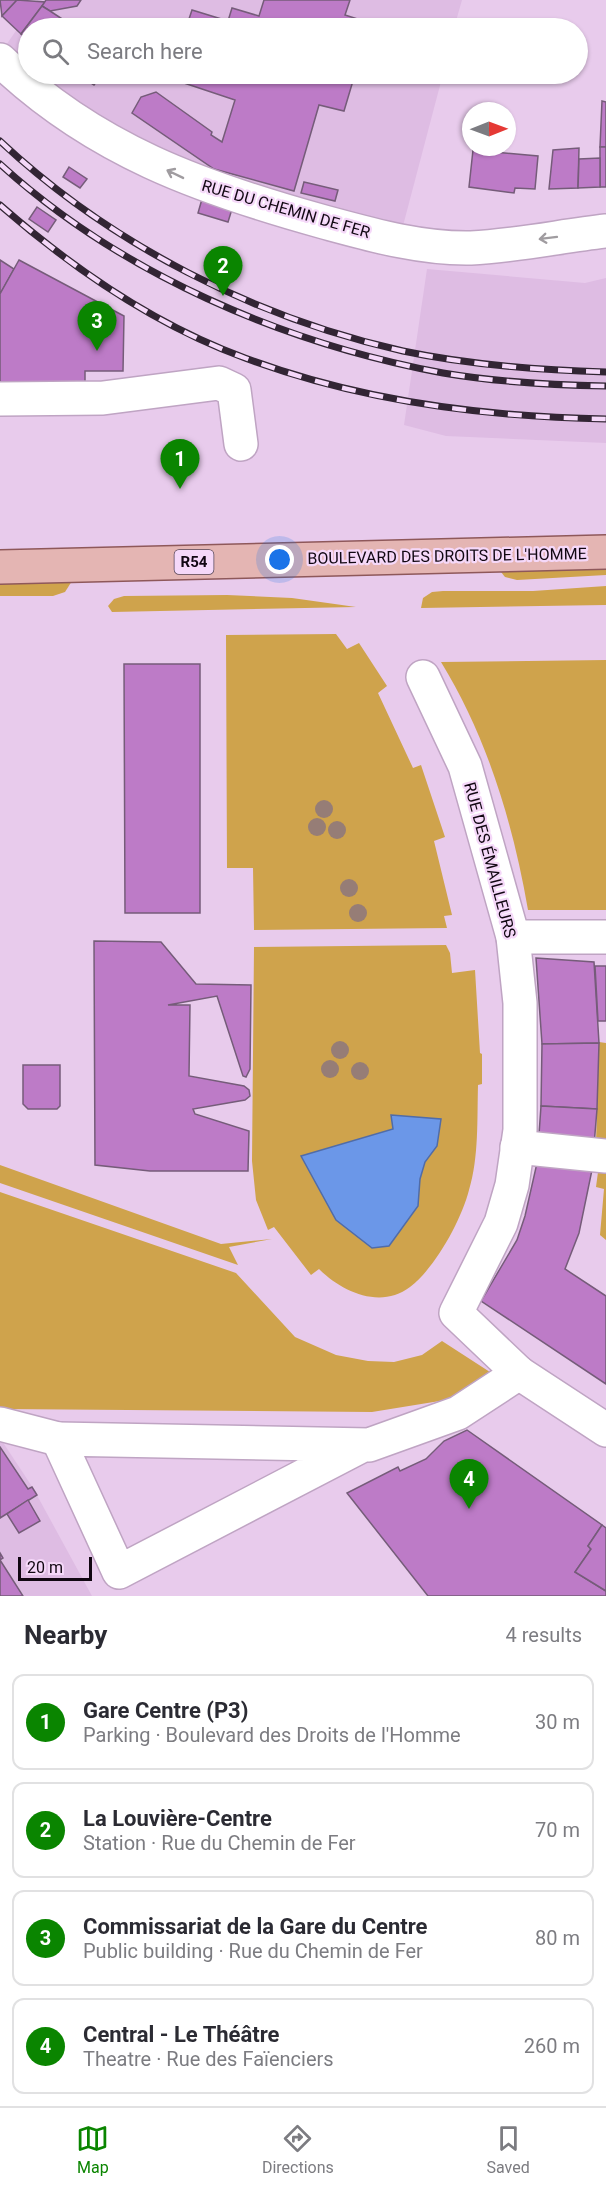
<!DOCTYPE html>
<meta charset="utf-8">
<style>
body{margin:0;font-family:Roboto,sans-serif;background:#f2f2f3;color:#2b2b33}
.compass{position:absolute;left:462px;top:102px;width:54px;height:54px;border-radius:50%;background:#fff;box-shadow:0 2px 4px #0004;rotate:89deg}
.scale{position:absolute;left:18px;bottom:15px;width:74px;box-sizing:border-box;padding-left:6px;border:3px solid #110712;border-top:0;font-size:16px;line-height:21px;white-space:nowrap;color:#110712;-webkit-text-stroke:4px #f5d8f9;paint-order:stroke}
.you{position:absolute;left:280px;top:560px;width:21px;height:21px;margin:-15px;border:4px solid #fff;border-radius:50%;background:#1a73e8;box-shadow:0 0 0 9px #1a73e833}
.badge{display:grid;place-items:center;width:39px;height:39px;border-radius:50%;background:#0a8500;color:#fff;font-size:20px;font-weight:700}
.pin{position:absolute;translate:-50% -50px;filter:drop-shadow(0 2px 3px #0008)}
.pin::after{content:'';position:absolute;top:32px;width:21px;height:18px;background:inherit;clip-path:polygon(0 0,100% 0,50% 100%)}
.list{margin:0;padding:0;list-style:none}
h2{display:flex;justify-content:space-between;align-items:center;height:78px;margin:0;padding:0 24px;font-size:26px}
h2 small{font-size:20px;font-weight:400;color:#7c7c81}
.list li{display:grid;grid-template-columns:39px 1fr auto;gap:18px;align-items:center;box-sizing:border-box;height:96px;margin:0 12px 12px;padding:0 12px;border:2px solid #e1e1e2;border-radius:12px}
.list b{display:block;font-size:22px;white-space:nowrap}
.list p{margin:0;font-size:20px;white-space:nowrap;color:#7c7c81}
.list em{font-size:20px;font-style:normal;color:#7c7c81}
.icon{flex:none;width:33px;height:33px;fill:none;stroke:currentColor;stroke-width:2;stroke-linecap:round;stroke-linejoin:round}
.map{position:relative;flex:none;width:606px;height:1596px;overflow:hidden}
.search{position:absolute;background:#fff;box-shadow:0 2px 4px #0004;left:18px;right:18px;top:18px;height:66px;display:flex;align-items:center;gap:15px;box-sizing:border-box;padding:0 21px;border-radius:33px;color:#7c7c81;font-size:22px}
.sheet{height:510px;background:#fff}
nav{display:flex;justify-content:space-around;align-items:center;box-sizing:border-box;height:84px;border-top:2px solid #e1e1e2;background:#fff;font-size:16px;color:#7c7c81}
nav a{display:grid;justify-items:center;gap:3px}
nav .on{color:#0a8500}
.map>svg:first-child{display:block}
.built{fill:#debce3}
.green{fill:#cfa34c}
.water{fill:#6b97e8;stroke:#506ca8;stroke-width:1.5}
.building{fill:#bd7bc7;stroke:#755c79;stroke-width:1.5}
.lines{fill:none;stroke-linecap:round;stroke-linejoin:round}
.minor-casing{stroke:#bfa4c3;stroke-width:36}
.major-casing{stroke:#8e585a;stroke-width:36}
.minor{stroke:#fff;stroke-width:33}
.major{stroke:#e4b5b3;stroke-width:33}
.rail-casing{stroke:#322534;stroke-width:7}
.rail{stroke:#f5d8f9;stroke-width:4.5;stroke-dasharray:14;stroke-linecap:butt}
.tree{fill:#967d76}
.oneway{stroke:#a09ca0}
.labels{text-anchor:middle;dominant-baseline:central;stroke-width:4.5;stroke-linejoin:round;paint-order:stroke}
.shield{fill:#f5d8f9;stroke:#554657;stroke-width:1.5}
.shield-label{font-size:15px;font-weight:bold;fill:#110712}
.street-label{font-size:16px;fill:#110712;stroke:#f5d8f9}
</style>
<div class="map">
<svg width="606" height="1596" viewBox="0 0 606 1596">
<rect width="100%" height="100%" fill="#e8cbec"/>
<g class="built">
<path d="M37,0h425l-8,28h-426v46h415l-44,167 -210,-61 -89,-43 -47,-32 -53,-45v-6z"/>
<path d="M427,269l158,14 21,-5v165l-160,-7 -42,-11z"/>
<path d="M0,1438l33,50 59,108h-68l-24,-36z"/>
</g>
<g class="green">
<path d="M606,564v11l-89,5 -12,-3 -8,-10z"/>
<path d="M0,577l72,4 -7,11 -12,4h-53z"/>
<path d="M606,586v19l-185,3 2,-10 9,-6 11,-1h90z"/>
<path d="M227,595l65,3 64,9 -244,5 -4,-6 6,-7 10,-3z"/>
<path d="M336,634l11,15 12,-6 28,43 -9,7 35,75 8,-3 24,72 -11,4 18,74 -8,1 3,12 -193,2 -1,-62h-26l-1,-233z"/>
<path d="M606,660v250h-78c-15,-87 -41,-173 -87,-248z"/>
<path d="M446,945l4,8 2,20 23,-3 5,83 2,1v30l-4,1c-1,34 1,72 -9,105 -8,31 -34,78 -59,97 -30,23 -69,4 -91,-18l-8,6 -37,-48 -6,3 -12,-30 -4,-39 2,-214z"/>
<path d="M599,1042l7,1v100h-10z"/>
<path d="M0,1165l221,79 51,-5 -43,8 9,18 -238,-82z"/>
<path d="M598,1172l8,1v67l-6,-5 4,-46 -8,-2z"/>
<path d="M0,1192l236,81 59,64 41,18 32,6 26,1 28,-7 20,-14 51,33 -41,25 -80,13 -372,-3z"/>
</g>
<path class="water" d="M391,1115l50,4 -4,27 -12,16 -5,17 -2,27 -29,40 -17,2 -36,-28 -35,-64 92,-27z"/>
<g class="building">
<path d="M0,0h17l-15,16z"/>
<path d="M17,0l28,2 -24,32 -19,-18z"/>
<path d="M46,0h35l-4,6 -27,5 -8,-5z"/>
<path d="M264,0h86l-5,15 25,8 -2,5h-182l6,-18 36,11 4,-13 27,8z"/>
<path d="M42,6l8,5 26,17h-48v12l-7,-6z"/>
<path d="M77,74h25l-8,11z"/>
<path d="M174,74h181l-11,37 -25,-6 -25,86 -80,-22 -82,-56 9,-16 15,-5 56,40 -1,3 11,7 13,-42 -63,-21z"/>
<path d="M602,101l4,1v45h-6z"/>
<rect x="600" y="147" width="6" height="40"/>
<path d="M579,148l-1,40 -29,1 4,-39z"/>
<path d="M473,150l65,6 -3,33 -20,-1 -1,5 -45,-6z"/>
<path d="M600,158v29l-22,1 1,-29z"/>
<path d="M69,167l18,12 -7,9 -17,-11z"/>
<path d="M304,182l34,8 -3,11 -34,-8z"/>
<path d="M202,199l30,10 -4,13 -30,-9z"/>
<path d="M37,207l19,13 -8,12 -19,-13z"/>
<path d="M0,260l14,9 -14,25z"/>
<path d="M19,260l105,56 -1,55h-38v14h-85v-91z"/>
<path d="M124,664h76v249h-75z"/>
<path d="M94,941l67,1 35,42 55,1 -1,84 -4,8 -3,-1 -26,-80 -49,9h22l-1,71 55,10 5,4 1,6 -5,4 -52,9 2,5 54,17 -1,40h-98l-55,-6z"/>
<path d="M536,958l58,4 5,81 -57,1z"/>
<path d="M595,966h11v55h-8z"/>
<path d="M599,1043l-2,66 -56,-3 1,-62z"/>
<path d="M23,1065h37v41l-3,3h-29l-5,-5z"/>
<path d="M541,1106l56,3 -5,61 -55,-7z"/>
<path d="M537,1163l55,7 -13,63 -14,36 41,27v88l-125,-83 36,-61 8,-24z"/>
<path d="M467,1430l135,95 -14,21 3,3 -16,23 31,19v5h-178l-81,-103 51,-26 2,4 26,-12 18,-18z"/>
<path d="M0,1447l28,42 4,-2 5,8 -37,23z"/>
<path d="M28,1500l12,21 -21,12 -12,-19z"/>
<path d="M602,1525l4,3v63l-31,-19 16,-23 -3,-3z"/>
<path d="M0,1553l3,5 -3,2 23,36h-23z"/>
</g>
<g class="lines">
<defs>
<g id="minor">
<path d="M0,60c94,90 201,128 324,162 48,13 97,27 147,26 45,-2 91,-12 135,-17"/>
<path d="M0,399l103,-1 116,-15 15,7 7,54"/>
<path d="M423,677l42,89 48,171 7,66v127l-8,55 -11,38 -45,90 63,60 87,57"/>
<path d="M513,937h93"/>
<path d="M517,1147l89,9"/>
<path d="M0,1424l58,15"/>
<path d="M361,1446l-242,126 -61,-133 311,6 89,-32 61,-40"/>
</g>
<path id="major" d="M0,567l606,-15"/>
</defs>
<use href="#minor" class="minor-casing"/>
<use href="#major" class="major-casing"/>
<use href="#minor" class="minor"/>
<use href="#major" class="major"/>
<defs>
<g id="rail">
<path d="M0,141c110,103 255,177 403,210 66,14 135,19 203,21"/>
<path d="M0,164c121,110 283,179 443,209 53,9 109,12 163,13"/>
<path d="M0,205c72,63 155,120 245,153 115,43 239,59 361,61"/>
</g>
</defs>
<use href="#rail" class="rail-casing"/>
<use href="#rail" class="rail"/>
</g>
<g class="tree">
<circle cx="324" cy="809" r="9"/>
<circle cx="317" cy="827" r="9"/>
<circle cx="337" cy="830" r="9"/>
<circle cx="349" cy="888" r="9"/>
<circle cx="358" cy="913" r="9"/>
<circle cx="340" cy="1050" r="9"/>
<circle cx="330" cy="1069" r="9"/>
<circle cx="360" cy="1071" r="9"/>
</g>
<defs><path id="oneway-shaft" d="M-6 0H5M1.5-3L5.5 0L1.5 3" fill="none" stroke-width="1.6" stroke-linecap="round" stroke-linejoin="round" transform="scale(1.5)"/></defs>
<g class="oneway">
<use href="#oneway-shaft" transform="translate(175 174) rotate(-154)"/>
<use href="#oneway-shaft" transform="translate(548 238) rotate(173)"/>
</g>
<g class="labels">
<rect class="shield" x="174.5" y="550" width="39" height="24" rx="4.5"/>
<g class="shield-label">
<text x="194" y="562">R54</text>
</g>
<g class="street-label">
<text transform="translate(286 209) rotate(16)">RUE DU CHEMIN DE FER</text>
<text transform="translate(447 556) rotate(-1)">BOULEVARD DES DROITS DE L'HOMME</text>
<text transform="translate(490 860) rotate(75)">RUE DES ÉMAILLEURS</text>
</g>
</g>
</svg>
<svg class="compass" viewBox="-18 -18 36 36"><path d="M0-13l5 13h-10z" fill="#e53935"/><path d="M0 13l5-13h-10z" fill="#7c7c81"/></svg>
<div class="scale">20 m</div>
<div class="you"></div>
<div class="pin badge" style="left:180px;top:489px">1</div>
<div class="pin badge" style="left:223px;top:296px">2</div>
<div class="pin badge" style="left:97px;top:351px">3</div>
<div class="pin badge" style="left:469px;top:1509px">4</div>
<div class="search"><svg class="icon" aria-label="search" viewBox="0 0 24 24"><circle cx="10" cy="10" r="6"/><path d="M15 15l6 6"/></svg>Search here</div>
</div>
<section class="sheet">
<h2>Nearby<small>4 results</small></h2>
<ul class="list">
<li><span class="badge">1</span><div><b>Gare Centre (P3)</b><p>Parking · Boulevard des Droits de l'Homme</p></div><em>30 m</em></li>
<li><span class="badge">2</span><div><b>La Louvière-Centre</b><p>Station · Rue du Chemin de Fer</p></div><em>70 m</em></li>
<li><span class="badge">3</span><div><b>Commissariat de la Gare du Centre</b><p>Public building · Rue du Chemin de Fer</p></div><em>80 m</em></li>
<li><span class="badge">4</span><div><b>Central - Le Théâtre</b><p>Theatre · Rue des Faïenciers</p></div><em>260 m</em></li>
</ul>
</section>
<nav>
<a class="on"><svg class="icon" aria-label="map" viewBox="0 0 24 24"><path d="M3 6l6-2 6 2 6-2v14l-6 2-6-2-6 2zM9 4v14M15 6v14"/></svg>Map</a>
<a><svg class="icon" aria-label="directions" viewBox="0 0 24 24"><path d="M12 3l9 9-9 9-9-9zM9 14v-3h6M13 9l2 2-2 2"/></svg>Directions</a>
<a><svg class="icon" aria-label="saved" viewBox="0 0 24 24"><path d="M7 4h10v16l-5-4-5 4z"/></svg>Saved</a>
</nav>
